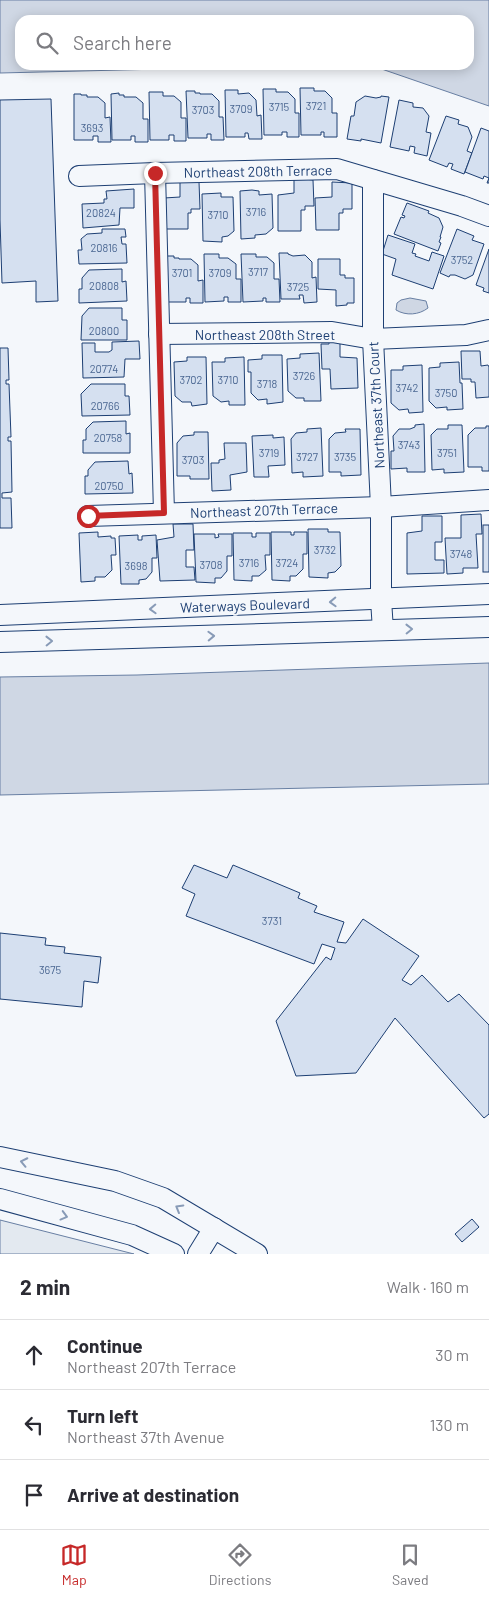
<!DOCTYPE html>
<meta charset="utf-8">
<style>
body{margin:0;font-family:Barlow,sans-serif;background:#f2f2f3;color:#2b2b33}
.stop{position:absolute;width:15px;height:15px;margin:-11px;border:4px solid #c62828;border-radius:50%;background:#fff}
.stop.end{background:#c62828;border-color:#fff;box-shadow:0 1px 5px #0008}
.list{margin:0;padding:0;list-style:none}
h2{display:flex;justify-content:space-between;align-items:center;height:65px;margin:0;padding:0 20px;font-size:21px}
h2 small{font-size:16px;font-weight:400;color:#7c7c81}
.list li{display:grid;grid-template-columns:32px 1fr auto;gap:15px;align-items:center;box-sizing:border-box;height:70px;padding:0 20px;border-top:1px solid #e1e1e2}
.list b{display:block;font-size:19px;white-space:nowrap}
.list p{margin:0;font-size:16px;white-space:nowrap;color:#7c7c81}
.list em{font-size:16px;font-style:normal;color:#7c7c81}
.icon{flex:none;width:28px;height:28px;fill:none;stroke:currentColor;stroke-width:2;stroke-linecap:round;stroke-linejoin:round}
.map{position:relative;flex:none;width:489px;height:1254px;overflow:hidden}
.search{position:absolute;background:#fff;box-shadow:0 2px 12px #0003;left:15px;right:15px;top:15px;height:55px;display:flex;align-items:center;gap:12px;box-sizing:border-box;padding:0 18px;border-radius:15px;color:#7c7c81;font-size:19px}
.sheet{height:275px;background:#fff}
nav{display:flex;justify-content:space-around;align-items:center;box-sizing:border-box;height:70px;border-top:1px solid #e1e1e2;background:#fff;font-size:14px;color:#7c7c81}
nav a{display:grid;justify-items:center;gap:2px}
nav .on{color:#c62828}
.map>svg:first-child{display:block}
.green{fill:#e3e9f0;stroke:#687fa3}
.water{fill:#cfd7e4;stroke:#687fa3}
.building{fill:#d5e0f0;stroke:#1d3f73}
.lines{fill:none;stroke-linecap:round;stroke-linejoin:round}
.minor-casing{stroke:#1d3f73;stroke-width:22}
.minor{stroke:#f4f7fb;stroke-width:20}
.oneway{stroke:#889bb7}
.route{stroke:#c62828;stroke-width:6}
.labels{text-anchor:middle;dominant-baseline:central;stroke-width:4;stroke-linejoin:round;paint-order:stroke}
.number-label{font-size:11px;fill:#4b6792}
.street-label{font-size:14px;fill:#1d3f73;stroke:#f4f7fb}
</style>
<div class="map">
<svg width="489" height="1254" viewBox="0 0 489 1254">
<rect width="100%" height="100%" fill="#f4f7fb"/>
<path class="green" d="M0,1220l134,34h-134z"/>
<g class="water">
<path d="M0,0h489v106l-119,-41h99v-45h-449v45h304l-324,8z"/>
<path d="M410,298l16,3 2,7c-9,7 -22,8 -32,2l1,-7 4,-3z"/>
<path d="M489,663v121l-489,11v-118l137,-2z"/>
</g>
<g class="building">
<path d="M300,88h14v3h11l7,7v15h5v24h-13v-5h-3v3h-20z"/>
<path d="M263,89h13v3h12l7,7v14h4v24h-12v-5h-5v3h-18z"/>
<path d="M225,90h13v4l11,-1 7,7 1,16 4,-1 1,24h-13l-1,-6h-3v4h-19z"/>
<path d="M186,91h9v2h5v1h12l7,7v16h4l1,23h-13v-6h-4v4h-19z"/>
<path d="M149,92h14v4h11l7,6v16h5v23h-12v-6h-5v5h-19z"/>
<path d="M119,93v2h5v2h12l7,6v16h5v23h-13v-6h-4v4h-19l-1,-46z"/>
<path d="M74,94h7v1h6v2h11l7,6v15l5,-1 1,25h-13v-6h-5v4h-19z"/>
<path d="M365,96l11,2 5,-1v-1l8,1 -8,46 -20,-4v2l-14,-2 4,-23h3l2,-14z"/>
<path d="M51,99l7,202 -22,1v-21l-34,2 -2,-63v-120z"/>
<path d="M399,100l14,3v4l10,1 6,8 -3,16 5,1 -4,23 -13,-3 1,-6 -5,-1 -1,5 -19,-4z"/>
<path d="M446,116l13,4 -1,4 10,3 4,10 -5,14 5,2 -8,21 -13,-5 2,-5 -4,-1 -2,4 -18,-7z"/>
<path d="M481,128l8,3v52h-2l2,-5 -5,-2 -1,3 -18,-7z"/>
<path d="M294,178l19,2 1,26h-9v4h-4v21h-23v-36l16,-2z"/>
<path d="M180,182h19l1,27h-9v4h-3v16h-23l-1,-31 16,-1z"/>
<path d="M332,182l20,1v26h-9v4h-4v17h-23l-1,-32 17,-1z"/>
<path d="M134,189v19h-14l-1,17 -36,3 -1,-24 22,-1v-4h3l-1,-8z"/>
<path d="M252,190l7,1v4l13,-1 1,34 -7,6 -11,1v3l-14,1 -1,-48z"/>
<path d="M221,193v4h12l1,34 -6,5 -6,1v5l-19,-1 -1,-47z"/>
<path d="M407,203l22,8 -1,2 11,5 4,9 -3,10h1l-2,5 2,1 -3,8 -44,-17 7,-17 3,1 1,-2 -3,-1z"/>
<path d="M102,229h23l1,8h-5l1,7h4l1,19 -48,1 -1,-14h4l-1,-11 6,-5 15,-1z"/>
<path d="M457,229l17,7 -2,4 12,4 -11,31 -8,4 -10,-4h-5l-1,2 -9,-4z"/>
<path d="M388,235l27,9 -3,9 4,1 -1,2 14,5 3,-9 12,4 -11,33 -41,-14 4,-16 -14,-5z"/>
<path d="M489,249v44l-6,-2 1,-3 -8,-3z"/>
<path d="M279,253h9v1l5,2 12,-1 7,7v16l4,-1 1,25 -13,1 -1,-8h-4l1,4h-19z"/>
<path d="M204,254h15v4h9l8,6v15h5v23h-13v-5h-4v4l-19,1z"/>
<path d="M241,254h15v3h11l7,6v16h5l1,23h-14v-4h-3v3l-20,1z"/>
<path d="M167,256h7v2h5v1h12l7,6v16l5,-1v23h-13v-5h-4v4h-19z"/>
<path d="M318,259h22v16h5v3h9v25h-7v2l-11,1v-16l-18,-1z"/>
<path d="M122,269v13l4,-1 1,20 -48,2v-14h3v-11l7,-8z"/>
<path d="M89,308h33v12h5v20h-46l1,-24z"/>
<path d="M139,341l1,18h-15l-1,18 -41,1 -1,-35h13v9h14l3,-2v-8z"/>
<path d="M329,342h11v15l17,1 1,30 -27,1 -1,-20h-8l-1,-25h8z"/>
<path d="M0,348h8l1,32h-3v4h3l2,53h-3v4h3l1,51 -10,1v5h9l1,30h-12z"/>
<path d="M461,351h19l1,15 7,-1 1,2v30l-13,1 -1,-16h-4v-3h-9z"/>
<path d="M319,353l2,48h-17v-3h-8l-8,-7 -1,-32 13,-1v-4z"/>
<path d="M262,355h20l1,47 -16,2v-5l-9,1 -7,-7v-21h-3v-12l14,-1z"/>
<path d="M187,357h19l1,47 -15,2 -1,-4h-9l-7,-6 -1,-34 13,-1z"/>
<path d="M244,357l1,48h-16v-4l-8,1 -8,-6 -1,-34h13v-4z"/>
<path d="M459,362l1,21h2l1,26 -16,1v-3l-11,1 -7,-7v-33l11,-1v-4z"/>
<path d="M422,365l1,47 -14,1 -1,-4 -9,1 -8,-7v-33h12v-4z"/>
<path d="M91,384h34v12h4l1,19 -48,1 -1,-22z"/>
<path d="M126,421v13l4,-1v20h-47v-13h3v-11l7,-7z"/>
<path d="M424,424l1,48h-18v-4l-16,1v-18h3l-1,-15 6,-7h11l5,-2v-2z"/>
<path d="M448,425h14l2,47 -20,1v-4l-12,1 -1,-35 6,-6h11z"/>
<path d="M486,426h3v45h-7v-4h-14v-32l7,-7h11z"/>
<path d="M321,428l2,48 -20,1v-5l-11,1 -1,-34 5,-6 11,-1v-3z"/>
<path d="M345,429h15l1,46 -20,1v-4h-12v-33l6,-6 11,-1z"/>
<path d="M194,432h14l1,47h-19v-3h-13v-33l6,-7 11,-1z"/>
<path d="M273,435v3l11,-1 1,28 -17,1 1,11h-15l-2,-41z"/>
<path d="M224,443h22l1,29 -17,3 1,15 -19,1 -1,-28h8v-3l6,-1z"/>
<path d="M128,461l1,13 3,-1 1,20 -48,1v-18h3v-6l7,-8z"/>
<path d="M481,514l1,20h-6l2,34h-15v5l-16,1 -2,-36h16v-23z"/>
<path d="M422,516h20v26h-7v18h9v13l-37,1v-41l15,-2z"/>
<path d="M173,524h20l1,26h-8v17h8l1,13 -35,1 -3,-41 17,-3z"/>
<rect x="483" y="525" width="6" height="47"/>
<path d="M308,529h20v3h12l1,34 -6,6 -7,1v5l-19,-1z"/>
<path d="M98,532v5l13,-1v2h4l1,17h-5l1,15 -7,7h-10v4l-14,1 -2,-49z"/>
<path d="M271,532h20v3h3v-3h13v22h-4v15l-7,7h-6v5l-18,-1z"/>
<path d="M233,533h19v4h4v-4h14v22h-5l1,15 -7,6h-7v5l-18,-1z"/>
<path d="M194,534h21v4l4,-1 -1,-3h14v22h-5v15l-6,7h-6v5l-19,-1z"/>
<path d="M138,535v5h4v-4l14,-1 1,23h-5v14l-6,7 -7,1v4h-18l-2,-48z"/>
<path d="M194,865l33,13 6,-13 67,28 -2,5 19,8 -3,6 30,10 -7,20 9,1 17,-24 56,37 -17,24 9,5 11,-10 26,27 11,-8 30,31v89l-5,4 -89,-100 -39,55 -60,3 -20,-55 50,-64 5,3 4,-12 -13,-4 -8,20 -128,-48 9,-22 -13,-6z"/>
<path d="M0,933l46,5 -1,7 20,2 -1,6 37,4 -3,26 -14,-2 -2,26 -82,-8z"/>
<path d="M472,1219l7,8 -17,15 -7,-8z"/>
</g>
<g class="lines">
<defs>
<g id="minor">
<path d="M155,173l9,340"/>
<path d="M79,176l76,-3 182,-4 125,37 27,10"/>
<path d="M373,180v159l8,168v93l2,30"/>
<path d="M159,334l173,-2 41,7 93,-4 23,-5"/>
<path d="M88,516l293,-9 108,-7"/>
<path d="M0,615l489,-21"/>
<path d="M0,642l489,-15"/>
<path d="M0,1157l115,24 48,17 94,56"/>
<path d="M0,1199l132,36 42,19"/>
<path d="M198,1254l16,-26"/>
</g>
</defs>
<use href="#minor" class="minor-casing"/>
<use href="#minor" class="minor"/>
</g>
<defs><path id="oneway-chevron" d="M-2-3.5L2.5 0L-2 3.5" fill="none" stroke-width="1.6" stroke-linecap="round" stroke-linejoin="round" transform="scale(1.25)"/></defs>
<g class="oneway">
<use href="#oneway-chevron" transform="translate(333 602) rotate(178)"/>
<use href="#oneway-chevron" transform="translate(153 609) rotate(178)"/>
<use href="#oneway-chevron" transform="translate(409 629) rotate(-1)"/>
<use href="#oneway-chevron" transform="translate(211 636) rotate(-2)"/>
<use href="#oneway-chevron" transform="translate(49 641) rotate(-1)"/>
<use href="#oneway-chevron" transform="translate(24 1162) rotate(-168)"/>
<use href="#oneway-chevron" transform="translate(179 1208) rotate(-150)"/>
<use href="#oneway-chevron" transform="translate(64 1216) rotate(15)"/>
</g>
<g class="lines">
<path class="route" d="M88,516l76,-3 -9,-340"/>
</g>
<g class="labels">
<g class="number-label">
<text x="316" y="105">3721</text>
<text x="279" y="106">3715</text>
<text x="241" y="108">3709</text>
<text x="203" y="109">3703</text>
<text x="92" y="127">3693</text>
<text x="256" y="211">3716</text>
<text x="101" y="212">20824</text>
<text x="218" y="214">3710</text>
<text x="104" y="247">20816</text>
<text x="462" y="259">3752</text>
<text x="258" y="271">3717</text>
<text x="182" y="272">3701</text>
<text x="220" y="272">3709</text>
<text x="104" y="285">20808</text>
<text x="298" y="286">3725</text>
<text x="104" y="330">20800</text>
<text x="104" y="368">20774</text>
<text x="304" y="375">3726</text>
<text x="191" y="379">3702</text>
<text x="228" y="379">3710</text>
<text x="267" y="383">3718</text>
<text x="407" y="387">3742</text>
<text x="446" y="392">3750</text>
<text x="105" y="405">20766</text>
<text x="108" y="437">20758</text>
<text x="409" y="444">3743</text>
<text x="269" y="452">3719</text>
<text x="447" y="452">3751</text>
<text x="307" y="456">3727</text>
<text x="345" y="456">3735</text>
<text x="193" y="459">3703</text>
<text x="109" y="485">20750</text>
<text x="325" y="549">3732</text>
<text x="461" y="553">3748</text>
<text x="249" y="562">3716</text>
<text x="287" y="562">3724</text>
<text x="211" y="564">3708</text>
<text x="136" y="565">3698</text>
<text x="272" y="920">3731</text>
<text x="50" y="969">3675</text>
</g>
<g class="street-label">
<text transform="translate(258 171) rotate(-1)">Northeast 208th Terrace</text>
<text x="265" y="334">Northeast 208th Street</text>
<text transform="translate(376 405) rotate(-93)">Northeast 37th Court</text>
<text transform="translate(264 510) rotate(-2)">Northeast 207th Terrace</text>
<text transform="translate(245 605) rotate(-2)">Waterways Boulevard</text>
</g>
</g>
</svg>
<div class="stop" style="left:88px;top:516px"></div>
<div class="stop end" style="left:155px;top:173px"></div>
<div class="search"><svg class="icon" aria-label="search" viewBox="0 0 24 24"><circle cx="10" cy="10" r="6"/><path d="M15 15l6 6"/></svg>Search here</div>
</div>
<section class="sheet">
<h2>2 min<small>Walk · 160 m</small></h2>
<ul class="list">
<li><svg class="icon" aria-label="ahead" viewBox="0 0 24 24"><path d="M12 20V5M6 11l6-6 6 6"/></svg><div><b>Continue</b><p>Northeast 207th Terrace</p></div><em>30 m</em></li>
<li><svg class="icon" aria-label="left" viewBox="0 0 24 24"><path d="M17 20v-9H6M10 6l-5 5 5 5"/></svg><div><b>Turn left</b><p>Northeast 37th Avenue</p></div><em>130 m</em></li>
<li><svg class="icon" aria-label="arrive" viewBox="0 0 24 24"><path d="M6 21V4h12l-3 4 3 4H6"/></svg><div><b>Arrive at destination</b></div></li>
</ul>
</section>
<nav>
<a class="on"><svg class="icon" aria-label="map" viewBox="0 0 24 24"><path d="M3 6l6-2 6 2 6-2v14l-6 2-6-2-6 2zM9 4v14M15 6v14"/></svg>Map</a>
<a><svg class="icon" aria-label="directions" viewBox="0 0 24 24"><path d="M12 3l9 9-9 9-9-9zM9 14v-3h6M13 9l2 2-2 2"/></svg>Directions</a>
<a><svg class="icon" aria-label="saved" viewBox="0 0 24 24"><path d="M7 4h10v16l-5-4-5 4z"/></svg>Saved</a>
</nav>
